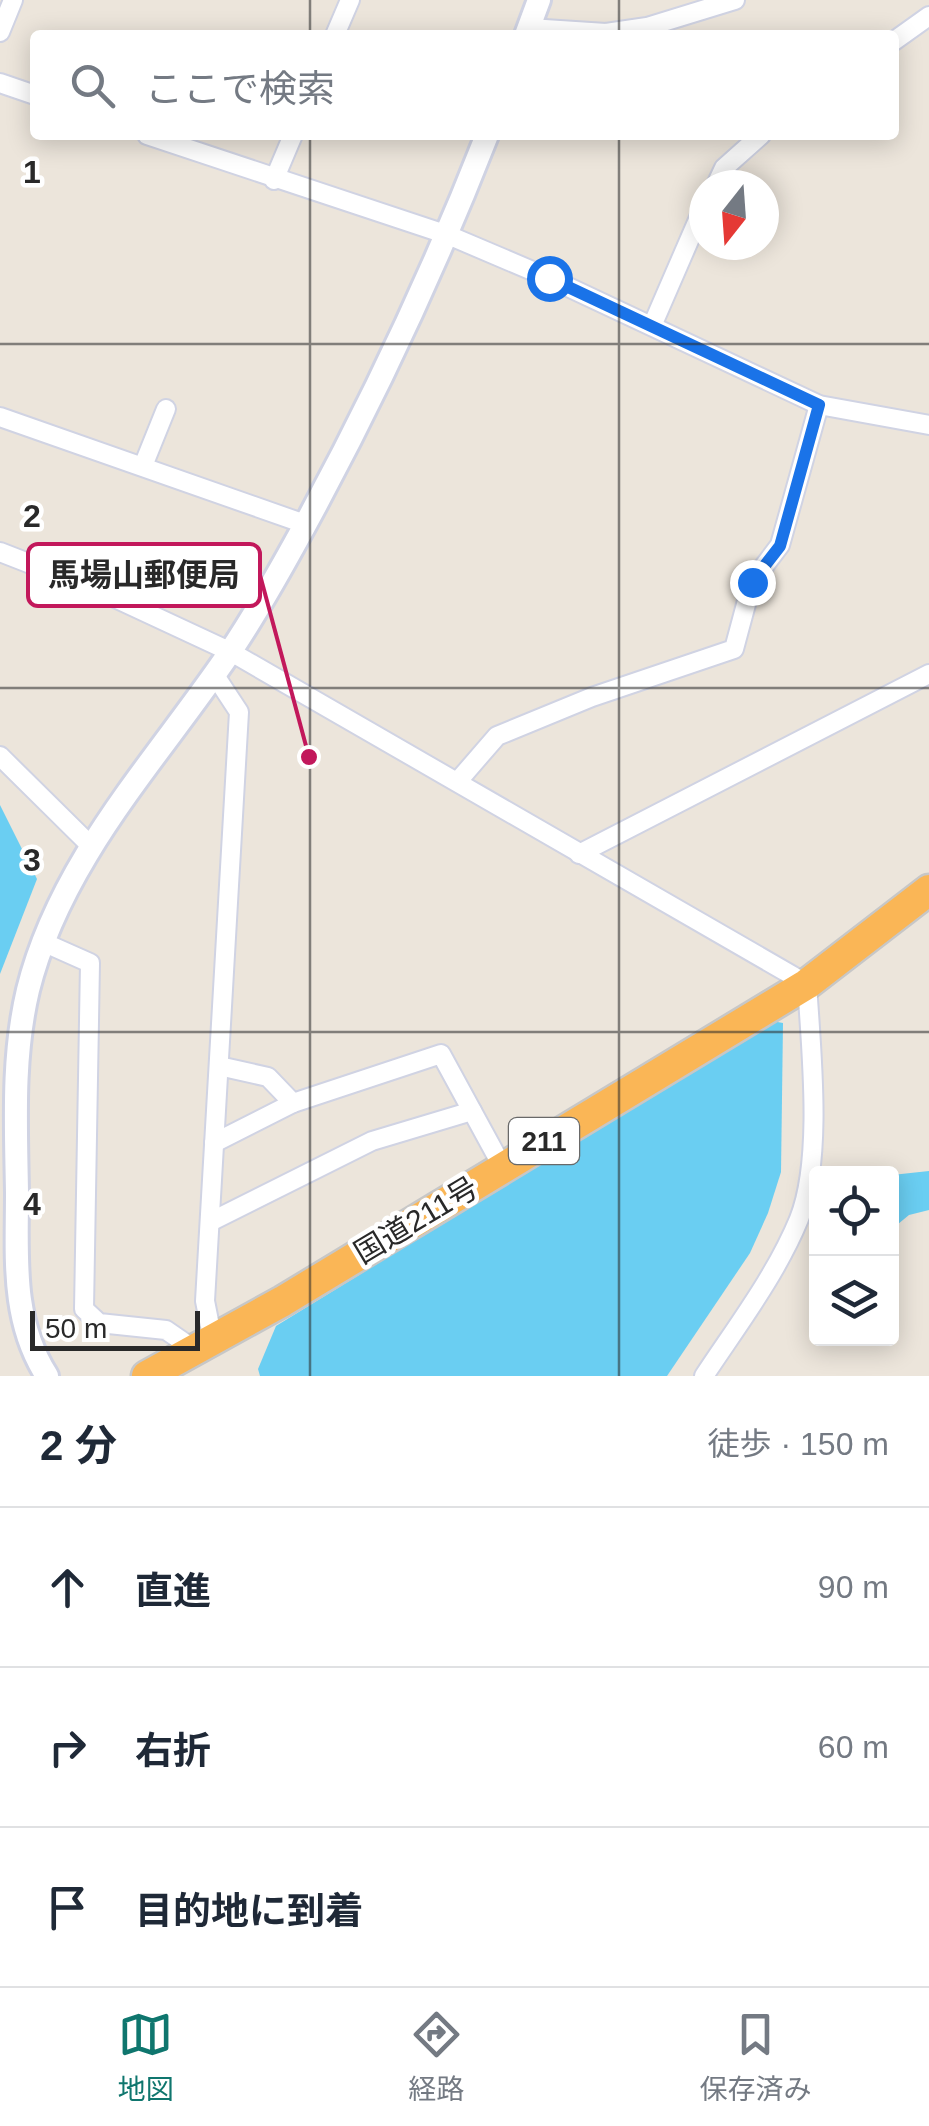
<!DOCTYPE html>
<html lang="ja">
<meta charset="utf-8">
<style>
body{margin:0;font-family:Arial,"Noto Sans JP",sans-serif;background:#f2f2f3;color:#1f2937}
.controls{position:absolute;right:30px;bottom:30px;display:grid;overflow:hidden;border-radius:10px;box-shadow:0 5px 25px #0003}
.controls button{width:90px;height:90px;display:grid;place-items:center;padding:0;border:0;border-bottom:2px solid #e0e1e3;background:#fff;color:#1f2937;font:50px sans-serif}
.compass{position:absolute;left:689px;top:170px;width:90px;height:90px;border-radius:50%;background:#fff;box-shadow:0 5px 25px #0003;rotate:197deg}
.scale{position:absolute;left:30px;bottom:25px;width:170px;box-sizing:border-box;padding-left:10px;border:5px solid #292929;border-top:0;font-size:28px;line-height:35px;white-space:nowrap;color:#292929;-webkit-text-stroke:8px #fff;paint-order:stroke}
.stop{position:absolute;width:30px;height:30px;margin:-22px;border:8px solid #1a73e8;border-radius:50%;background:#fff}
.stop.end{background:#1a73e8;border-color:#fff;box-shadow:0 2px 10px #0008}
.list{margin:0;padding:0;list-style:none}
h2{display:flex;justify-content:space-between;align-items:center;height:130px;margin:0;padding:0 40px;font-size:42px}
h2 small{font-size:32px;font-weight:400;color:#747a83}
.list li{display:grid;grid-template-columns:65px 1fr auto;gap:30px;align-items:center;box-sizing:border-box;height:160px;padding:0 40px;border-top:2px solid #e0e1e3}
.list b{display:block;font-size:38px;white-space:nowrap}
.list em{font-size:32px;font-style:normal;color:#747a83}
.icon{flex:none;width:55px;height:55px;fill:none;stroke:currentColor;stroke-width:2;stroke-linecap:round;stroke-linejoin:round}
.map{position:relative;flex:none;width:929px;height:1376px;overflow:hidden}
.search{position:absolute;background:#fff;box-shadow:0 5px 25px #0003;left:30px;right:30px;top:30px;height:110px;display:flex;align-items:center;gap:25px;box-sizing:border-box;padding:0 35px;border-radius:10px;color:#747a83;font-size:38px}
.sheet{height:610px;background:#fff}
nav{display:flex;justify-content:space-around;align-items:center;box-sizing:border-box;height:140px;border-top:2px solid #e0e1e3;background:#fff;font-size:28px;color:#747a83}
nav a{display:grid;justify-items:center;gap:5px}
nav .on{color:#0f766e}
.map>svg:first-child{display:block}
.water{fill:#6acef2}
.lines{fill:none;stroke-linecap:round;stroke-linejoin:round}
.minor-casing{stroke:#d0d3e3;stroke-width:22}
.tertiary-casing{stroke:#d0d3e3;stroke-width:28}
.trunk-casing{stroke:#c7c7c7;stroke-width:35}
.minor{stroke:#fff;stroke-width:18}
.tertiary{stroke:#fff;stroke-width:22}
.trunk{stroke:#fab656;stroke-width:30}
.route{stroke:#1a73e8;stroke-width:12}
.grid{fill:none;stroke:#292929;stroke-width:2.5;stroke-opacity:0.55}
.labels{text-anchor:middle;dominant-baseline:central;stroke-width:9;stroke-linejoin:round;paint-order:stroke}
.shield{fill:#fff;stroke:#696969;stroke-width:2.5}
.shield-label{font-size:28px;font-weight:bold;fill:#292929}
.street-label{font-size:30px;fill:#292929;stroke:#fff}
.grid-label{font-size:32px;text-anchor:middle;font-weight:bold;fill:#292929;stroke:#fff;stroke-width:9;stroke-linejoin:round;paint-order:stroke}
.leader{fill:none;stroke:#c2185b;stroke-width:4}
.callout-dot{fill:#c2185b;stroke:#fff;stroke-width:4}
.callout{fill:#fff;stroke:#c2185b;stroke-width:4}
.callout-label{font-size:32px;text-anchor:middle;font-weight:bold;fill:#292929}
</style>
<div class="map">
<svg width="929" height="1376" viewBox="0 0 929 1376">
<rect width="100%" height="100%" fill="#ece5db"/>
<g class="water">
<path d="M0,805l37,74 -37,95z"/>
<path d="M772,1021l11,2 -2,149 -13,41 -18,40 -83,123h-407l-2,-7 18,-43z"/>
<path d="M929,1171v39l-20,5 -17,14v-54z"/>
</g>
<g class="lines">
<defs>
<g id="minor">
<path d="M529,28l77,5 41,-6 88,-27"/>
<path d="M0,32l13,-32"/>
<path d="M335,35l15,-35"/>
<path d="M894,41l35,-25"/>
<path d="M0,83l35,12"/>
<path d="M147,135l301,100 101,43 270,127 110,20"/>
<path d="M274,180l19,-45"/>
<path d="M716,185l8,-17 37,-33"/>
<path d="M652,326l52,-120"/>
<path d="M0,417l305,107"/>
<path d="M143,466l23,-57"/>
<path d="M0,552l100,39 131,61 576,332c4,65 16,175 -8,235 -23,56 -62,107 -95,157"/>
<path d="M0,756l91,90"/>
<path d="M458,781l39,-45 95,-39 142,-48 18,-67 28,-37 39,-140"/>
<path d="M579,854l350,-180"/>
<path d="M45,943l45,20 -6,346 15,14 67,7 29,20"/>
<path d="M219,1066l49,11 25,26"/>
<path d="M214,1143l79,-40 148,-49 61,112"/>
<path d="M210,1222l162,-81 100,-30"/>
<path d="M213,1341l-8,-40 34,-589 -25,-38"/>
</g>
<g id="tertiary">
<path d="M526,35l13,-35"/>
<path d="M47,1376c-36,-56 -30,-119 -30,-183 -1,-67 -5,-136 11,-203 32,-129 127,-228 200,-335 28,-41 53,-86 77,-130 68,-125 130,-257 182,-390"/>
</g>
<path id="trunk" d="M147,1376l136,-75 524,-317 122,-94"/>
</defs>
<use href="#minor" class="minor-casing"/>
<use href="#tertiary" class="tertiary-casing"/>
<use href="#trunk" class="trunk-casing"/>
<use href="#minor" class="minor"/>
<use href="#tertiary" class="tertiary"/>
<use href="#trunk" class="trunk"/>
</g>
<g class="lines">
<path class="route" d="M549,278l270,127 -39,141 -28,36"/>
</g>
<path class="grid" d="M310,0v35M619,0v35M310,135v1241M619,135v1241M0,344h929M0,688h929M0,1032h929"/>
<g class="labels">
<rect class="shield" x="509" y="1118" width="70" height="46" rx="8"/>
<g class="shield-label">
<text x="544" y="1141">211</text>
</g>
<g class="street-label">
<text transform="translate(416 1220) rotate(-31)">国道211号</text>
</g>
</g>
<g class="grid-label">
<text x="32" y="183">1</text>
<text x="32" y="527">2</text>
<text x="32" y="871">3</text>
<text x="32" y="1215">4</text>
</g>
<path class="leader" d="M309 757L260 575"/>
<circle class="callout-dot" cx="309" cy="757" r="10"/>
<rect class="callout" x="28" y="544" width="232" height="62" rx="10"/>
<g class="callout-label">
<text x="144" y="586">馬場山郵便局</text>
</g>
</svg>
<div class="controls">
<button><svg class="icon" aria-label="locate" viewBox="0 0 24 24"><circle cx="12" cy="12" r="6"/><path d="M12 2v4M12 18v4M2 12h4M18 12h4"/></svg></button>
<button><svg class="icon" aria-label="layers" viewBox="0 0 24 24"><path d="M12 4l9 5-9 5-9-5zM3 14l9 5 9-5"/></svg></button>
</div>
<svg class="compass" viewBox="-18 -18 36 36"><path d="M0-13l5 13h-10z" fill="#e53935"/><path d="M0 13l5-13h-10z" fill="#747a83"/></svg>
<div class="scale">50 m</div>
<div class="stop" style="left:549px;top:278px"></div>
<div class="stop end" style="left:752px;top:582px"></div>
<div class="search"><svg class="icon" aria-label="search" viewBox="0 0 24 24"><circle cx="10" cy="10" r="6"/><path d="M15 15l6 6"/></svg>ここで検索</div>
</div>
<section class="sheet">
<h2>2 分<small>徒歩 · 150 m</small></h2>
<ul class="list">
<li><svg class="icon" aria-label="ahead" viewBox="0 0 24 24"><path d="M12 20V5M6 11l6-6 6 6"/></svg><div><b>直進</b></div><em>90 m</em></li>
<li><svg class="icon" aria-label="right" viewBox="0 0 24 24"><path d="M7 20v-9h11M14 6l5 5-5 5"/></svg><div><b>右折</b></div><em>60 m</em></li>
<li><svg class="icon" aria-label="arrive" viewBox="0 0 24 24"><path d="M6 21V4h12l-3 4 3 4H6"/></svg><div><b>目的地に到着</b></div></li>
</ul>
</section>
<nav>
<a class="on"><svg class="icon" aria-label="map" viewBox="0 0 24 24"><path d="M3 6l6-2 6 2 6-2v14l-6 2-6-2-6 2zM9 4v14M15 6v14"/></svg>地図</a>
<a><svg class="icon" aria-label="directions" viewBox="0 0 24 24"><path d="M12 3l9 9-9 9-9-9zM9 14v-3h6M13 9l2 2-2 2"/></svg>経路</a>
<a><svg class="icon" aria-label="saved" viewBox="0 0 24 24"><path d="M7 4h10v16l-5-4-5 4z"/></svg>保存済み</a>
</nav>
